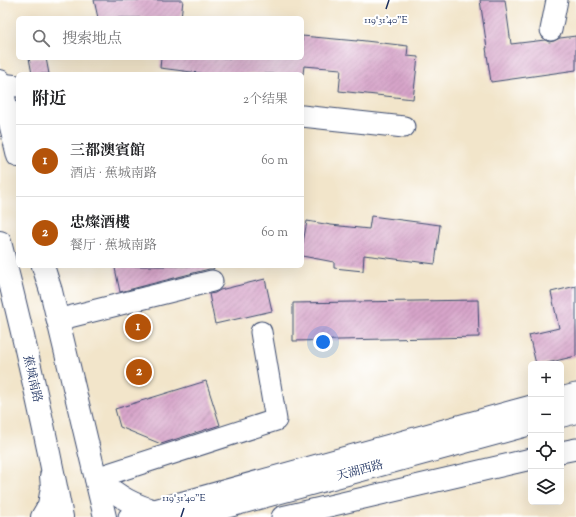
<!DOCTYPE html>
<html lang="zh">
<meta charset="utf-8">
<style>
body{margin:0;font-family:"Sorts Mill Goudy","Noto Serif SC",serif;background:#f2f2f2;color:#202124}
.controls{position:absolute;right:12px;bottom:12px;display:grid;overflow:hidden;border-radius:6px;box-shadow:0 4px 16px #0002}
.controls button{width:36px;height:36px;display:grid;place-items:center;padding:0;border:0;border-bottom:1px solid #e0e0e0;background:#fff;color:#202124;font:20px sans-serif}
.you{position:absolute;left:323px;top:342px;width:14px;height:14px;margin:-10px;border:3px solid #fff;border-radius:50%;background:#1a73e8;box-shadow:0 0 0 6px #1a73e833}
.badge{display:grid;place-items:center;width:26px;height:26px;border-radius:50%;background:#b45309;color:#fff;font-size:13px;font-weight:700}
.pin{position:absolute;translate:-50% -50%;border:2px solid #fff;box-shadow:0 1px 4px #0006}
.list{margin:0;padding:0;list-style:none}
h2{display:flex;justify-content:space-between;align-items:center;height:52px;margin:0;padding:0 16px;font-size:17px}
h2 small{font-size:13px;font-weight:400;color:#757577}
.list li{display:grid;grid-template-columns:26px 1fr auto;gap:12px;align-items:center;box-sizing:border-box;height:72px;padding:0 16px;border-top:1px solid #e0e0e0}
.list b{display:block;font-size:15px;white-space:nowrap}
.list p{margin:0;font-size:13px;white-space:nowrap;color:#757577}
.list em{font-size:13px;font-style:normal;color:#757577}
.icon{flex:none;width:22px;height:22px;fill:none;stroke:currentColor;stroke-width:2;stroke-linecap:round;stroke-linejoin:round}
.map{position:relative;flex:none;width:576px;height:517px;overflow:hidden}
.search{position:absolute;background:#fff;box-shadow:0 4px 16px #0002;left:16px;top:16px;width:288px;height:44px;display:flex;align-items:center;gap:10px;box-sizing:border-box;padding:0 14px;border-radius:6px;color:#757577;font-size:15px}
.panel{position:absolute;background:#fff;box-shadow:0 4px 16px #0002;left:16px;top:72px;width:288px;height:196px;border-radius:6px}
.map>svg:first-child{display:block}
.building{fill:url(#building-hatch)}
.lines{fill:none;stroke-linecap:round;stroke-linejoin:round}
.minor-casing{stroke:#3b4a6e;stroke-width:23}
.secondary-casing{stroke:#3b4a6e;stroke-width:24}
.trunk-casing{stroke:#3b4a6e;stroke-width:24}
.minor{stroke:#fff;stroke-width:21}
.secondary{stroke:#fff;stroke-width:22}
.trunk{stroke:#fff;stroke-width:22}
.ticks{fill:none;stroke:#1b2f5e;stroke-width:1.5}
.labels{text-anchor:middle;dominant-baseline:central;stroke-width:4;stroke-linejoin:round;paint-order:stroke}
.street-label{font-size:12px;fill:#1b2f5e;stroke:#fff}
.ticks-label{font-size:10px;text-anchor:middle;fill:#1b2f5e;stroke:#fff;stroke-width:4;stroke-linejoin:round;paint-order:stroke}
</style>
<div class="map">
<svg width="576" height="517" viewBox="0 0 576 517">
<defs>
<pattern id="building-hatch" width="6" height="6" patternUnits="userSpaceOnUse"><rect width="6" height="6" fill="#d7a4c9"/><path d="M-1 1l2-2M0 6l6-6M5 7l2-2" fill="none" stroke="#ae86a6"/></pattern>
</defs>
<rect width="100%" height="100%" fill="#fff"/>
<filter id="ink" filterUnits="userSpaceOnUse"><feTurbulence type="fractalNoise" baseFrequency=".025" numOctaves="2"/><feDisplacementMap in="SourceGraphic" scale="8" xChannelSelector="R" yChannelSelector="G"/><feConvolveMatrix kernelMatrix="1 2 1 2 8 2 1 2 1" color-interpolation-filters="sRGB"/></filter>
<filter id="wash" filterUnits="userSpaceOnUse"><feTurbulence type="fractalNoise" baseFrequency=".012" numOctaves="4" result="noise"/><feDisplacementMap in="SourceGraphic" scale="16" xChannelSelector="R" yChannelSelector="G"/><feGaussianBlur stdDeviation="0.9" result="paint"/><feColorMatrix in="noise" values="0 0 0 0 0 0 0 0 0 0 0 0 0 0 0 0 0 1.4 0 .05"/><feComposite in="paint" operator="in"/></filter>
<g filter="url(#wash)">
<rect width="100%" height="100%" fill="#f2e5ca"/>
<g id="blocks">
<g class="building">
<path d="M94,0h89l-2,18h-83z"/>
<path d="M480,0h25l6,44 34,-4 4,2 5,-1 6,-3 16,-2v34l-85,12 -5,-34h1z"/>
<path d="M302,36l55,5v-1l51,6 -1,10 11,1 -5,42 -74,-8 2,-22 -37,-3 -1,8h-96l-47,-6 1,-10h141z"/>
<path d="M29,58h17l3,16h-17z"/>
<path d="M371,216l69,9 -5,39 -71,-9 -1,16 -29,-3v-6l-32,-6v-8l5,-27 24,4 38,4z"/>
<path d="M126,266h87l1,3h-5l-89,23 -5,-24z"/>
<path d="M265,279l7,32 -57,13 -6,-30 6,-1 5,-3z"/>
<path d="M576,286v70l-33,8h-7l-7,-29 30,-7 -8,-36z"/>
<path d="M478,300l1,37 -186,4v-38z"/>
<path d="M206,381l14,44 -59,19 -41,-17 -5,-18z"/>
</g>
</g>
</g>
<g filter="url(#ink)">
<use href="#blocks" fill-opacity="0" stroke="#3b4a6e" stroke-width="1"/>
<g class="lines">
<defs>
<g id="minor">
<path d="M551,30l6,-30"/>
<path d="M1,84l17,2"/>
<path d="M302,116l102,11"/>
<path d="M57,320l155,-39"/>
<path d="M561,398l15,-4"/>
<path d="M561,452l15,-3"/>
<path d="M96,478l180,-58 -15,-88"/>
<path d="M129,517l402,-111"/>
<path d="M282,517l249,-58"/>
</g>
<g id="secondary">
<path d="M561,416l15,-4"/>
<path d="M96,478c10,8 20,16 31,22 14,8 31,12 47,17"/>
<path d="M42,517l7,-12 3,-18 -1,-11"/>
<path d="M189,517l342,-93"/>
</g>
<g id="trunk">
<path d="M0,81l18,75"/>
<path d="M0,242c23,91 44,183 62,275"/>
<path d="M43,266l8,25 54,226"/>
</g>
</defs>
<use href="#minor" class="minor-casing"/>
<use href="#secondary" class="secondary-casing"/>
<use href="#trunk" class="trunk-casing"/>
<use href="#minor" class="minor"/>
<use href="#secondary" class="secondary"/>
<use href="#trunk" class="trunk"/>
</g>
</g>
<path class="ticks" d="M386,9l3,-9M181,517l3,-9"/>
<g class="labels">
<g class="street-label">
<text transform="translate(32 379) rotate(77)">蕉城南路</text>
<text transform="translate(360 471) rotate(-15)">天湖西路</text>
</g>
</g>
<g class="ticks-label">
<text x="386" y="23">119°31'40"E</text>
<text x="184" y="501">119°31'40"E</text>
</g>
</svg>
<div class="controls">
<button>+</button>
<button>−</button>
<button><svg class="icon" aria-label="locate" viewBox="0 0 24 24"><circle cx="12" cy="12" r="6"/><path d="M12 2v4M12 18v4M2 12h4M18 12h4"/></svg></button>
<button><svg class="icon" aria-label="layers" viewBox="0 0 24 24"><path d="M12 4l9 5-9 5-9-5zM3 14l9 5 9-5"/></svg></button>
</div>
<div class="you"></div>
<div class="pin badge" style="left:138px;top:327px">1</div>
<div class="pin badge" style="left:139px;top:372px">2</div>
<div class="search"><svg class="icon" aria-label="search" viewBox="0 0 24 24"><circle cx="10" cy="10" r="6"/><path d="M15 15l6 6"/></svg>搜索地点</div>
<section class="panel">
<h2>附近<small>2个结果</small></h2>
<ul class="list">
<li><span class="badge">1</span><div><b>三都澳賓館</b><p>酒店 · 蕉城南路</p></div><em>60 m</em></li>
<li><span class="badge">2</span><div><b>忠燦酒樓</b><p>餐厅 · 蕉城南路</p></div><em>60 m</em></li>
</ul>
</section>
</div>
